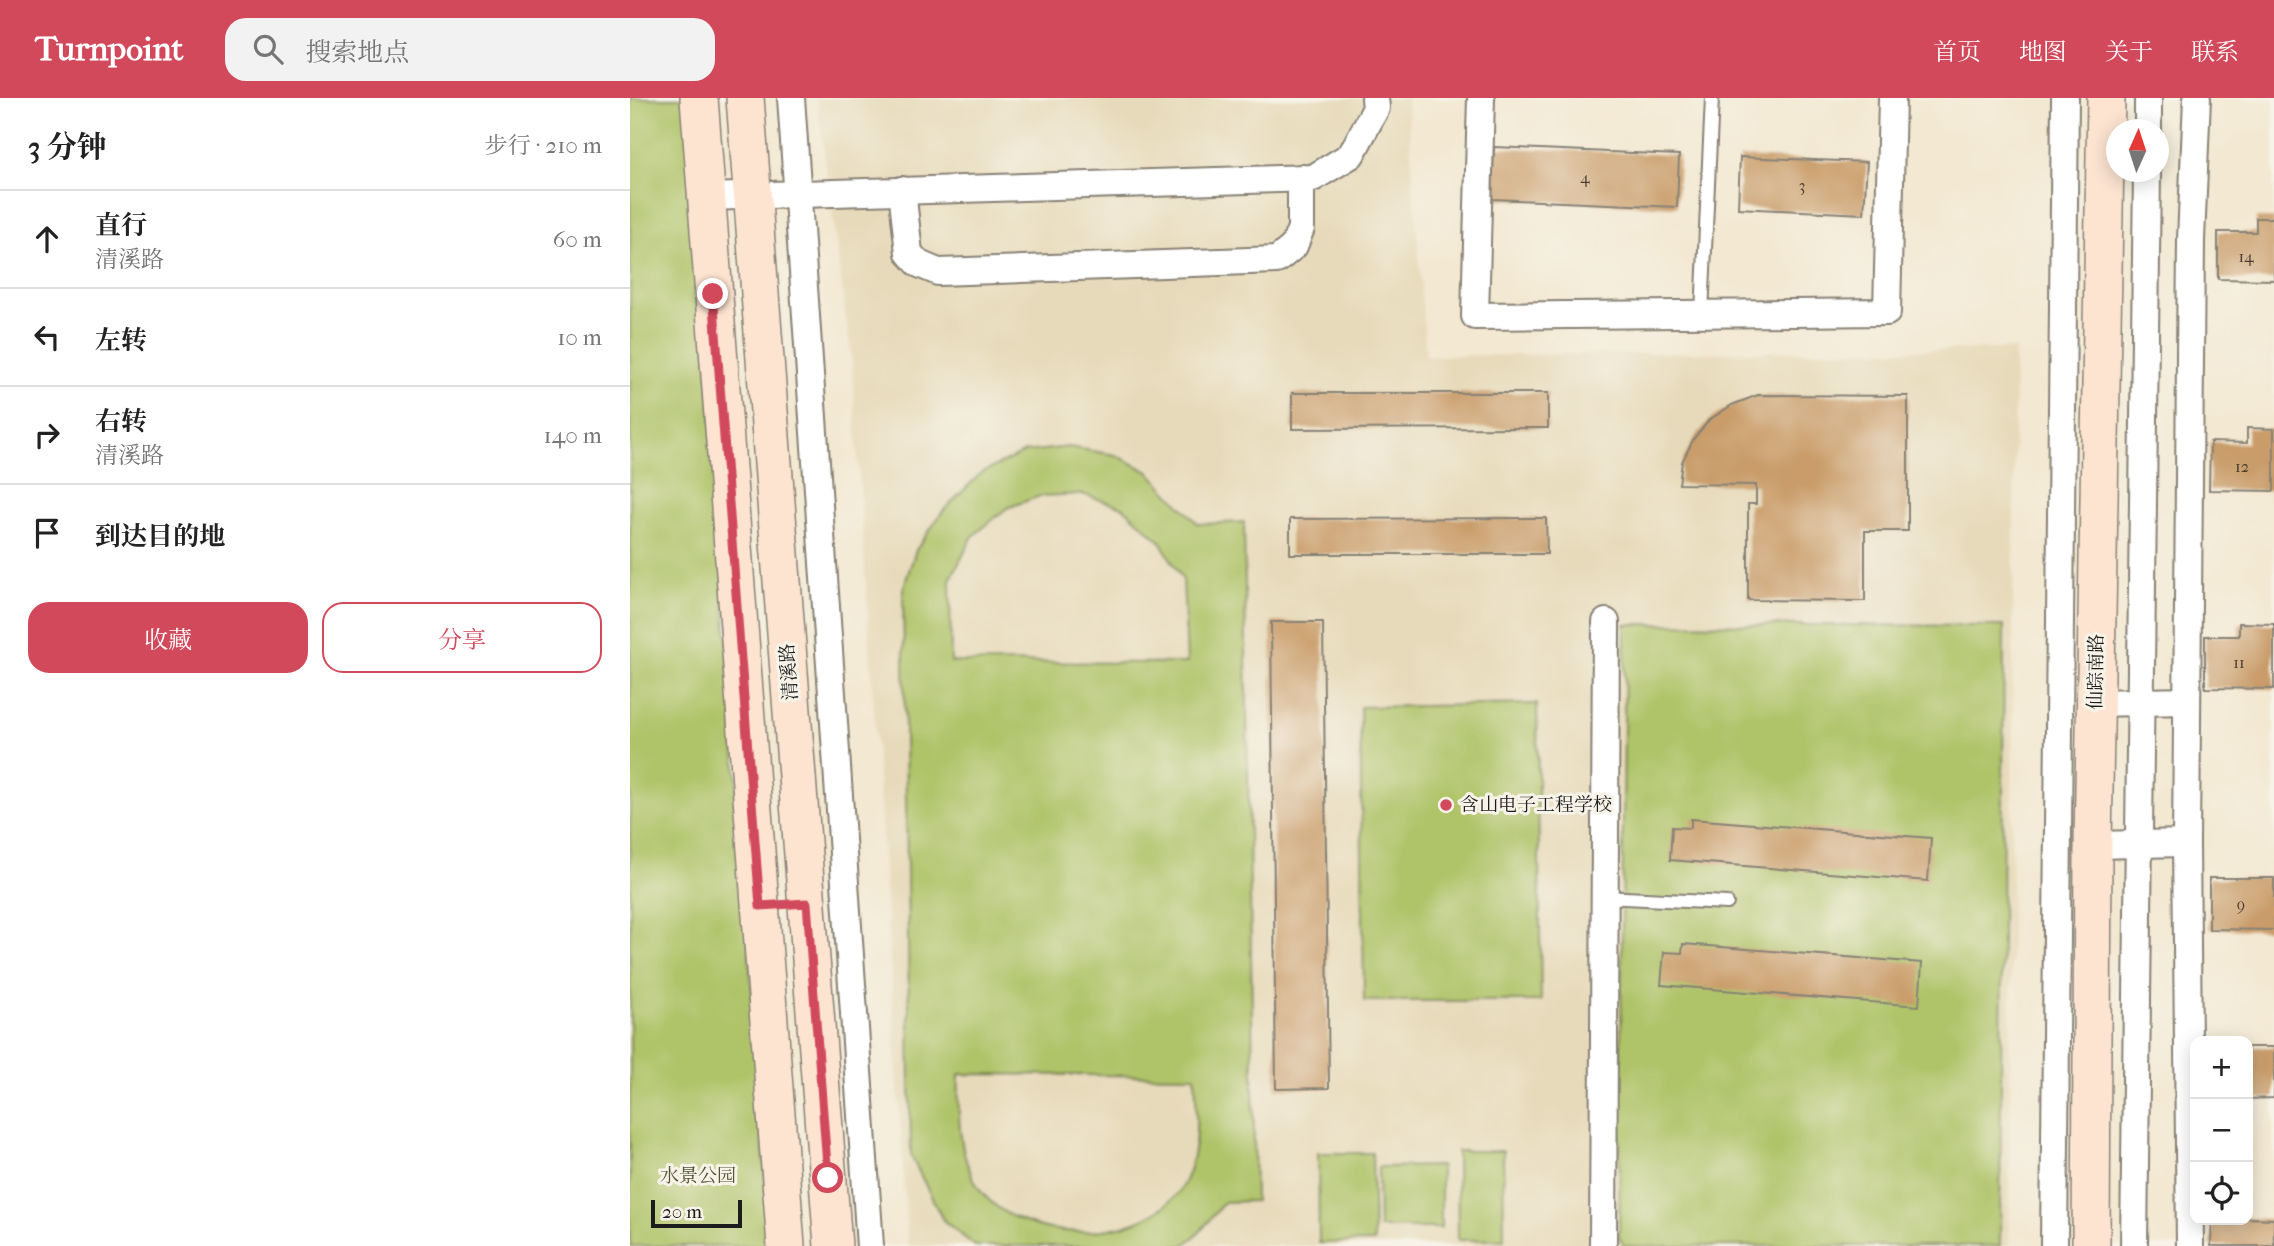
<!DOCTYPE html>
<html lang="zh">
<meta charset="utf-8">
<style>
body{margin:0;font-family:"IM FELL French Canon","Noto Serif SC",serif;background:#f2f2f2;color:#222}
.controls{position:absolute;right:21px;bottom:21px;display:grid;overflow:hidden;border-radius:14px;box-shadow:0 4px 18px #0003}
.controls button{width:63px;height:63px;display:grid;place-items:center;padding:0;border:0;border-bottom:2px solid #e0e0e0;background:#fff;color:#222;font:35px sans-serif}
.compass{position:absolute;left:1476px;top:21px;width:63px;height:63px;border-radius:50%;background:#fff;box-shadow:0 4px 18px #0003;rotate:3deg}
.scale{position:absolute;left:21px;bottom:18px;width:91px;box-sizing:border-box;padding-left:7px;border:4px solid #1c1c1c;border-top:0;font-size:19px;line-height:24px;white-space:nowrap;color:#1c1c1c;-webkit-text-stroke:5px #f7f3e8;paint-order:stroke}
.stop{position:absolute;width:21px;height:21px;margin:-16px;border:5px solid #d1495b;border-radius:50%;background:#fff}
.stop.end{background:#d1495b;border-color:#fff;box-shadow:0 2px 7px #0008}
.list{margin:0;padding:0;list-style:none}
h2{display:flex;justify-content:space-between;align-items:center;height:91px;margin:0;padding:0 28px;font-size:30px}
h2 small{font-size:23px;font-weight:400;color:#767676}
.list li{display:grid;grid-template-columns:46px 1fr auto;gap:21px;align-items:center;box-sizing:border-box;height:98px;padding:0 28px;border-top:2px solid #e0e0e0}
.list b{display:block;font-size:26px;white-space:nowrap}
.list p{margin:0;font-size:23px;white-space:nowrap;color:#767676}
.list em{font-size:23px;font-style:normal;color:#767676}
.actions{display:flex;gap:14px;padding:21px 28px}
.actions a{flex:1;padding:16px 0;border:2px solid #d1495b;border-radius:21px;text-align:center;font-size:24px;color:#d1495b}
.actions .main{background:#d1495b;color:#fff}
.icon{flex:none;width:38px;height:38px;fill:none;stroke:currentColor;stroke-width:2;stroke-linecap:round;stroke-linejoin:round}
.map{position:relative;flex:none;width:1644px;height:1148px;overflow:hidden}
header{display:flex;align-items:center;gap:42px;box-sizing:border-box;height:98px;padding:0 35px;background:#d1495b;color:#fff}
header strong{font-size:33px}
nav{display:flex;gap:38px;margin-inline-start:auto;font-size:24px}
.search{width:490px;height:63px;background:#f2f2f2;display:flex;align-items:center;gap:18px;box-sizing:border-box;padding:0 24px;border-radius:21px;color:#767676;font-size:26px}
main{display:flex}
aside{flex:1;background:#fff}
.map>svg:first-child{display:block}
.built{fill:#e7daba}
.green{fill:#afc367;stroke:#667042;stroke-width:2;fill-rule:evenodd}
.building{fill:#c99c69}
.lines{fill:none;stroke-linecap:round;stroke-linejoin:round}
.service-casing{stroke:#888276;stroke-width:16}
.minor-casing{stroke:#888276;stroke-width:30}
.secondary-casing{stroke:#888276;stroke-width:40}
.service{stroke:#fff;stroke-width:12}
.minor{stroke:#fff;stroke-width:26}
.secondary{stroke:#fde4d1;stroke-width:37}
.route{stroke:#d1495b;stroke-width:9}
.poi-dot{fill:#d1495b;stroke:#f7f3e8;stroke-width:2.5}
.labels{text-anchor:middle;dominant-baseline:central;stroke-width:6;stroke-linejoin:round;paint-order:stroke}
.number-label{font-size:16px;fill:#473c2f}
.street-label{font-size:19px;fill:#1c1c1c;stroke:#f7f3e8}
.poi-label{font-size:19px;fill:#1c1c1c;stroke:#f7f3e8;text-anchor:start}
.park-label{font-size:19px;fill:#4f5636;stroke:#f7f3e8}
</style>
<header>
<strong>Turnpoint</strong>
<div class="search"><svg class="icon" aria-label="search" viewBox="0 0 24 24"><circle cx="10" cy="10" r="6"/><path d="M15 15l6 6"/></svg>搜索地点</div>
<nav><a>首页</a><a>地图</a><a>关于</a><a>联系</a></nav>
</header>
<main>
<aside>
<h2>3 分钟<small>步行 · 210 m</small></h2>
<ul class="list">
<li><svg class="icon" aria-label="ahead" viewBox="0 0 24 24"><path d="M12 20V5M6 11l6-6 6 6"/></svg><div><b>直行</b><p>清溪路</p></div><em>60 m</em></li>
<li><svg class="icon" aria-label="left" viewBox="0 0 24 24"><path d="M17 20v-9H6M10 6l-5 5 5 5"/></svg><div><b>左转</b></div><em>10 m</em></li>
<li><svg class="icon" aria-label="right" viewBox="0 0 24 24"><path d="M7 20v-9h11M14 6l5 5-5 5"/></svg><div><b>右转</b><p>清溪路</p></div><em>140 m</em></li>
<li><svg class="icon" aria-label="arrive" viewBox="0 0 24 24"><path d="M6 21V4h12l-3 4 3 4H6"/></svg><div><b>到达目的地</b></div></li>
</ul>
<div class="actions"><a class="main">收藏</a><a>分享</a></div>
</aside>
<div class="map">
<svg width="1644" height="1148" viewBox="0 0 1644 1148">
<rect width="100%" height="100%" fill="#f7f3e8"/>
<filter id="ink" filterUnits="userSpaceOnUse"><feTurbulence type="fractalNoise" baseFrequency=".0143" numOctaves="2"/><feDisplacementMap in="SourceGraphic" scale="14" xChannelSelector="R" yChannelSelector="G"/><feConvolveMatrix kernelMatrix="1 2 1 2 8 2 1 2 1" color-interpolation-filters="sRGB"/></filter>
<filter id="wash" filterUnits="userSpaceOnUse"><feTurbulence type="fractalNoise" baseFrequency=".00686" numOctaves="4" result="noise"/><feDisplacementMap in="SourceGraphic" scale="28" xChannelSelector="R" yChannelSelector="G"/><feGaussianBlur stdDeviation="1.57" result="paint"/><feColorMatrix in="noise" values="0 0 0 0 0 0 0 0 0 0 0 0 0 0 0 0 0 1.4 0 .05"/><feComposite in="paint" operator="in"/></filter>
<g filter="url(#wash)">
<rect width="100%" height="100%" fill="#f3e8d1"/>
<path class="built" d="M187,0h590l19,258 589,-7 -6,897h-1101l-56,-883z"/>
<g class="green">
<path d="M0,0h59l81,1148h-140z"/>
<path d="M439,349l47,8 33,17 49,52 46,-2 11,679 -31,1 -25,31 -16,13h-208l-32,-26 -32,-64 -8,-567 13,-39 27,-39 38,-38 44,-21zM452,396l41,13 37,34 23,39 4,83 -236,-1 -1,-82 23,-44 34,-28 33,-12zM329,976l236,2c2,37 5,82 -15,114 -42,56 -162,56 -202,-3 -21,-34 -20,-74 -19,-113z"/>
<path d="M995,526l379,2 -4,620h-376l-5,-9z"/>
<path d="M907,606l4,297h-177l-4,-294z"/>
<path d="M827,1053h46l1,89h-46z"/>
<path d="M688,1055h54l2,89 -55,1z"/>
<path d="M811,1068v62h-62l-1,-61z"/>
</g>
<g id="blocks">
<g class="building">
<path d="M864,49l185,8 -2,52 -185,-8z"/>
<path d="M1110,59l127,5 -3,52 -126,-6z"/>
<path d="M1626,120h18v62l-56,-1v-47h38z"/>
<path d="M662,295h256v35l-256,1z"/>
<path d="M1128,297l150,1v135h-43v70l-117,-1v-96h8v-19l-77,-1 3,-22 11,-22 16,-20 23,-15z"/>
<path d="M1617,330l27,1v62l-65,-1 1,-48 37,1z"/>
<path d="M916,420l1,36h-257v-35z"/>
<path d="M641,524h52l6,466 -53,1z"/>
<path d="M1609,525l35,1v65l-69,-1v-52h34z"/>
<path d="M1061,721l240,19 -3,43 -258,-21 2,-33 19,1z"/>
<path d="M1579,780h65v52l-65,-1z"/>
<path d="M1053,846l239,19 -3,43 -258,-21 3,-33 18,1z"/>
<path d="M1618,949h26v51l-26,1z"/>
<path d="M1618,1120l26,1v27h-63l1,-26z"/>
</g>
</g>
</g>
<g filter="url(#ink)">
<use href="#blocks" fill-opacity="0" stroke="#888276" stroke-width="2"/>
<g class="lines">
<defs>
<g id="service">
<path d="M1072,216l10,-216"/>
<path d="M974,799l123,6"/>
</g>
<g id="minor">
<path d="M161,0l79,1148"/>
<path d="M851,0l-6,218 412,-4 5,-214"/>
<path d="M1518,32v-32"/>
<path d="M272,92l7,63 10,11 19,8 339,-12 17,-14 7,-18v-50"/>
<path d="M76,99l607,-19 38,-23 25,-47 -1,-10"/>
<path d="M1466,605l91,-2"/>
<path d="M1463,747l93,-2"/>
<path d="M973,1148l3,-624"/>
<path d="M1424,1148l11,-1148"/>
<path d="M1504,1148l13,-1074"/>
<path d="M1560,1148l-4,-403 5,-603 6,-142"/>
</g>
<g id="secondary">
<path d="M69,0l87,1148"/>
<path d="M115,0l88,1148"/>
<path d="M1461,1148l2,-401 13,-747"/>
</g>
</defs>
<use href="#service" class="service-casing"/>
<use href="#minor" class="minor-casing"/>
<use href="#secondary" class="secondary-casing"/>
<use href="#service" class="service"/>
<use href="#minor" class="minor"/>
<use href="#secondary" class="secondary"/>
</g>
</g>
<g class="lines" filter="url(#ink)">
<path class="route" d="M83,196l47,612 47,-3 21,275"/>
</g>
<circle class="poi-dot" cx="816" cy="707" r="7"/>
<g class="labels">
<g class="number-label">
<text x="955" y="79">4</text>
<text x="1172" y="87">3</text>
<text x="1616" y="158">14</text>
<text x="1612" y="368">12</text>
<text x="1609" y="564">11</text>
<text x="1611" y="806">9</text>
</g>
<g class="street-label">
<text transform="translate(159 574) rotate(-94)">清溪路</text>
<text transform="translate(1466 574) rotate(-89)">仙踪南路</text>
</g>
<g class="poi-label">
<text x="830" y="707">含山电子工程学校</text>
</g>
<g class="park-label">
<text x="68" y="1078">水景公园</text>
</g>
</g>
</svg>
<div class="controls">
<button>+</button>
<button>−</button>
<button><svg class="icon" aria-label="locate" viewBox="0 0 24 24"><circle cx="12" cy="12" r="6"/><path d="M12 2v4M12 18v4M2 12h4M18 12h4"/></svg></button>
</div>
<svg class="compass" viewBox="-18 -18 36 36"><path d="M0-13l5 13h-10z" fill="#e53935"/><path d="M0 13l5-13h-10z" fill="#767676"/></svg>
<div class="scale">20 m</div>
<div class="stop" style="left:198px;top:1080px"></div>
<div class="stop end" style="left:83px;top:196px"></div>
</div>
</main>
